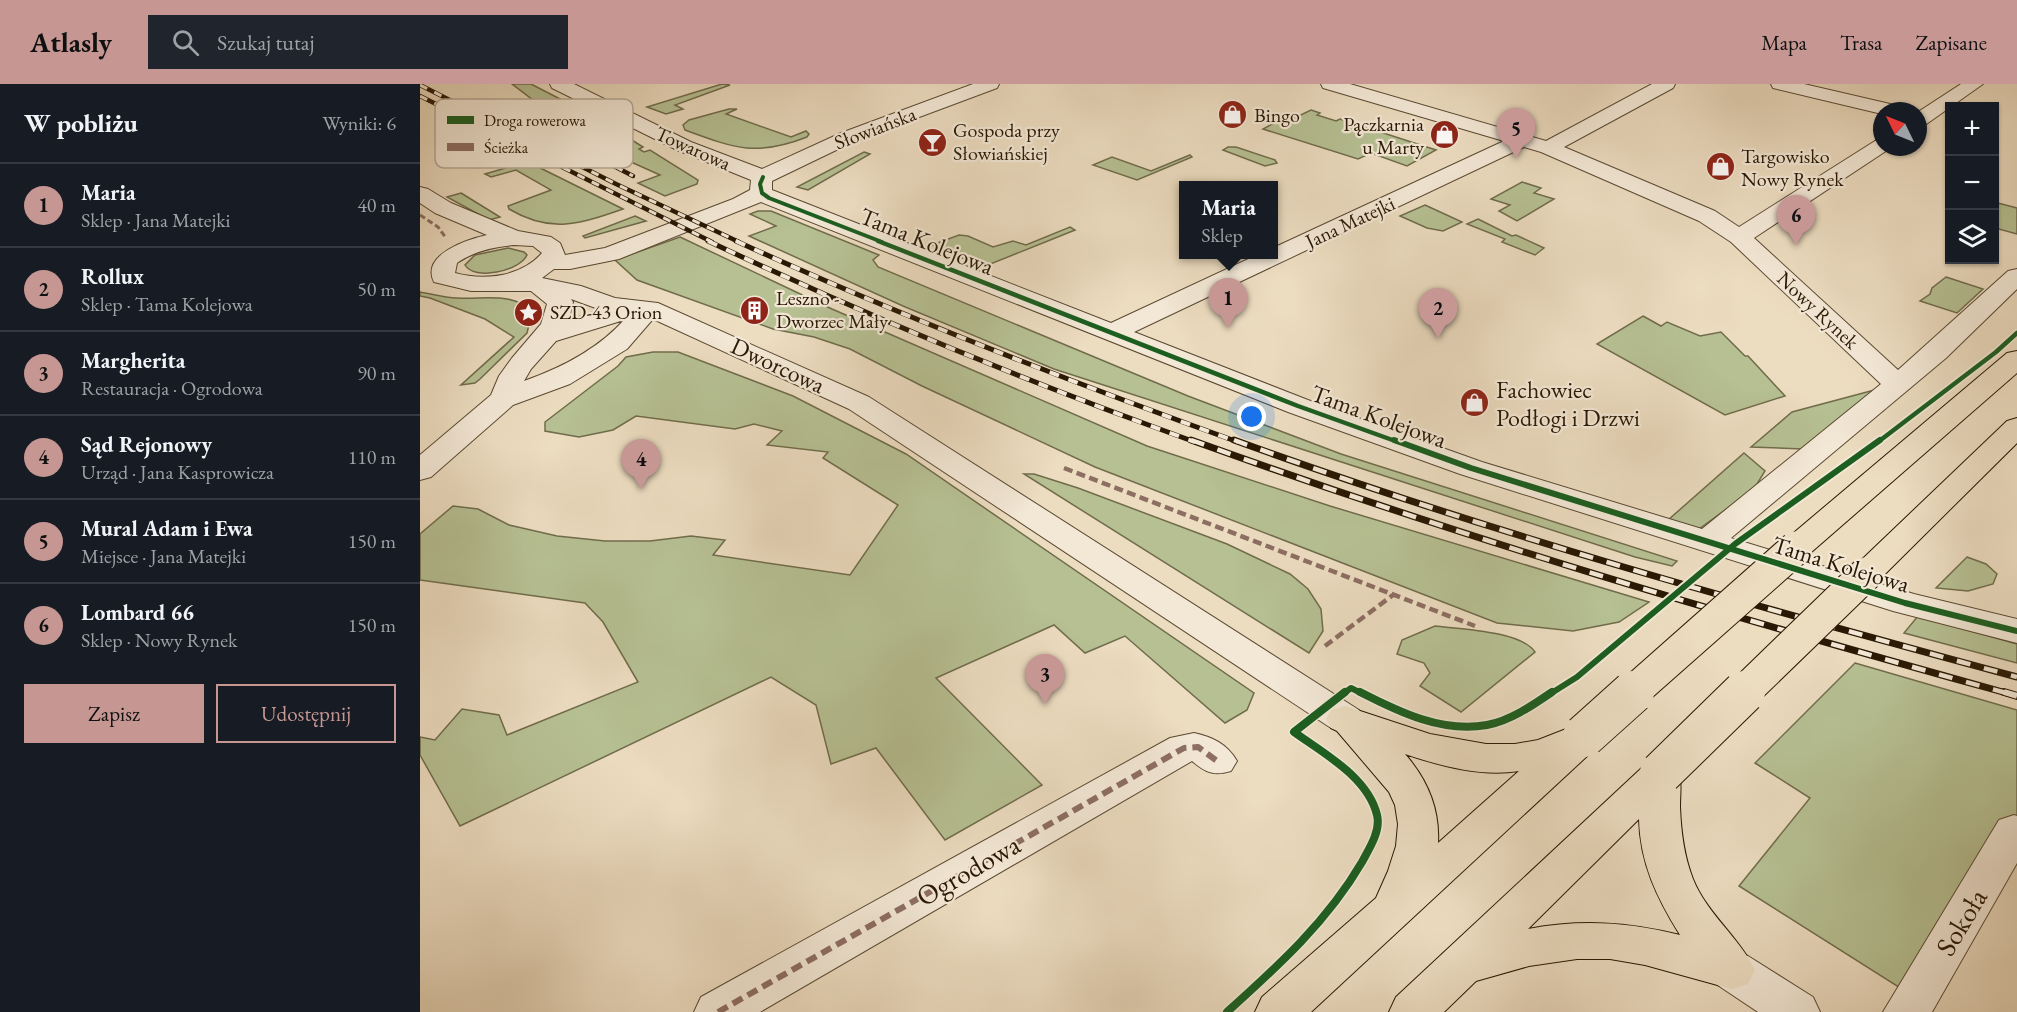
<!DOCTYPE html>
<html lang="pl">
<meta charset="utf-8">
<style>
body{margin:0;font-family:"EB Garamond",serif;background:#20242c;color:#f1f3f6}
.controls{position:absolute;right:18px;top:18px;display:grid;overflow:hidden;border-radius:0px;box-shadow:0 2px 4px #0004}
.controls button{width:54px;height:54px;display:grid;place-items:center;padding:0;border:0;border-bottom:2px solid #363941;background:#171b24;color:#f1f3f6;font:30px sans-serif}
.compass{position:absolute;left:1453px;top:18px;width:54px;height:54px;border-radius:50%;background:#171b24;box-shadow:0 2px 4px #0004;rotate:313deg}
.you{position:absolute;left:832px;top:333px;width:21px;height:21px;margin:-15px;border:4px solid #fff;border-radius:50%;background:#1a73e8;box-shadow:0 0 0 9px #1a73e833}
.badge{display:grid;place-items:center;width:39px;height:39px;border-radius:50%;background:#c59692;color:#111;font-size:20px;font-weight:700}
.pin{position:absolute;translate:-50% -50px;filter:drop-shadow(0 2px 3px #0008)}
.pin::after{content:'';position:absolute;top:32px;width:21px;height:18px;background:inherit;clip-path:polygon(0 0,100% 0,50% 100%)}
.popup{position:absolute;left:759px;top:97px;width:99px;height:78px;box-sizing:border-box;display:grid;place-content:center;border-radius:0px;background:#171b24;filter:drop-shadow(0 2px 4px #0005);font-size:20px;white-space:nowrap;color:#9ea1a6}
.popup b{font-size:22px;color:#f1f3f6}
.popup::after{content:'';position:absolute;left:50%;top:100%;margin-left:-12px;border:12px solid transparent;border-top-color:#171b24}
.list{margin:0;padding:0;list-style:none}
h2{display:flex;justify-content:space-between;align-items:center;height:78px;margin:0;padding:0 24px;font-size:26px}
h2 small{font-size:20px;font-weight:400;color:#9ea1a6}
.list li{display:grid;grid-template-columns:39px 1fr auto;gap:18px;align-items:center;box-sizing:border-box;height:84px;padding:0 24px;border-top:2px solid #363941}
.list b{display:block;font-size:22px;white-space:nowrap}
.list p{margin:0;font-size:20px;white-space:nowrap;color:#9ea1a6}
.list em{font-size:20px;font-style:normal;color:#9ea1a6}
.actions{display:flex;gap:12px;padding:18px 24px}
.actions a{flex:1;padding:14px 0;border:2px solid #c59692;border-radius:0px;text-align:center;font-size:21px;color:#c59692}
.actions .main{background:#c59692;color:#111}
.icon{flex:none;width:33px;height:33px;fill:none;stroke:currentColor;stroke-width:2;stroke-linecap:round;stroke-linejoin:round}
.map{position:relative;flex:none;width:1597px;height:928px;overflow:hidden}
header{display:flex;align-items:center;gap:36px;box-sizing:border-box;height:84px;padding:0 30px;background:#c59692;color:#111}
header strong{font-size:28px}
nav{display:flex;gap:33px;margin-inline-start:auto;font-size:21px}
.search{width:420px;height:54px;background:#20242c;display:flex;align-items:center;gap:15px;box-sizing:border-box;padding:0 21px;border-radius:0px;color:#9ea1a6;font-size:22px}
main{display:flex}
aside{flex:1;background:#171b24}
.map>svg:first-child{display:block}
.green{fill:#b6c093;stroke:#706c4b;stroke-width:1.5}
.lines{fill:none;stroke-linecap:round;stroke-linejoin:round}
.minor-casing{stroke:#5a4932;stroke-width:2}
.major-casing{stroke:#291803;stroke-width:2}
.minor{fill:#f3e8d6;fill-rule:evenodd}
.major{fill:#ecdcc0;fill-rule:evenodd}
.rail-far3-casing{stroke:#291803;stroke-width:4.5}
.rail-far2-casing{stroke:#291803;stroke-width:5}
.rail-far1-casing{stroke:#291803;stroke-width:7}
.rail-casing{stroke:#291803;stroke-width:8}
.rail-far3{stroke:#f3e8d6;stroke-width:3;stroke-dasharray:8;stroke-linecap:butt}
.rail-far2{stroke:#f3e8d6;stroke-width:4;stroke-dasharray:10;stroke-linecap:butt}
.rail-far1{stroke:#f3e8d6;stroke-width:4.5;stroke-dasharray:14;stroke-linecap:butt}
.rail{stroke:#f3e8d6;stroke-width:6;stroke-dasharray:17;stroke-linecap:butt}
.major-bridge-far1-casing{stroke:#291803;stroke-width:35;stroke-linecap:butt}
.major-bridge-casing{stroke:#291803;stroke-width:44;stroke-linecap:butt}
.major-bridge-far1{stroke:#ecdcc0;stroke-width:33}
.major-bridge{stroke:#ecdcc0;stroke-width:42}
.quiet-far2{stroke:#8d6e63;stroke-width:3;stroke-dasharray:6 3;stroke-linecap:butt}
.quiet-far1{stroke:#8d6e63;stroke-width:4.5;stroke-dasharray:9 4.5;stroke-linecap:butt}
.quiet{stroke:#8d6e63;stroke-width:6;stroke-dasharray:11 6;stroke-linecap:butt}
.cycleway-far3-casing{stroke:#f3e8d6;stroke-width:6}
.cycleway-far2-casing{stroke:#f3e8d6;stroke-width:8}
.cycleway-far1-casing{stroke:#f3e8d6;stroke-width:10}
.cycleway-casing{stroke:#f3e8d6;stroke-width:11}
.cycleway-far3{stroke:#1b5e20;stroke-width:4}
.cycleway-far2{stroke:#1b5e20;stroke-width:4.5}
.cycleway-far1{stroke:#1b5e20;stroke-width:6}
.cycleway{stroke:#1b5e20;stroke-width:8}
.labels{text-anchor:middle;dominant-baseline:central;stroke-width:4.5;stroke-linejoin:round;paint-order:stroke}
.far-poi-label{font-size:20px;fill:#291803;stroke:#f3e8d6;text-anchor:start}
.far-street-label{font-size:20px;fill:#291803;stroke:#f3e8d6}
.street-label{font-size:24px;fill:#291803;stroke:#f3e8d6}
.poi-label{font-size:24px;fill:#291803;stroke:#f3e8d6;text-anchor:start}
.near-street-label{font-size:28px;fill:#291803;stroke:#f3e8d6}
.key{fill:#f3e8d6;stroke:#b6aa97;stroke-width:1.5}
.key-label{font-size:16px;fill:#291803}
</style>
<header>
<strong>Atlasly</strong>
<div class="search"><svg class="icon" aria-label="search" viewBox="0 0 24 24"><circle cx="10" cy="10" r="6"/><path d="M15 15l6 6"/></svg>Szukaj tutaj</div>
<nav><a>Mapa</a><a>Trasa</a><a>Zapisane</a></nav>
</header>
<main>
<aside>
<h2>W pobliżu<small>Wyniki: 6</small></h2>
<ul class="list">
<li><span class="badge">1</span><div><b>Maria</b><p>Sklep · Jana Matejki</p></div><em>40 m</em></li>
<li><span class="badge">2</span><div><b>Rollux</b><p>Sklep · Tama Kolejowa</p></div><em>50 m</em></li>
<li><span class="badge">3</span><div><b>Margherita</b><p>Restauracja · Ogrodowa</p></div><em>90 m</em></li>
<li><span class="badge">4</span><div><b>Sąd Rejonowy</b><p>Urząd · Jana Kasprowicza</p></div><em>110 m</em></li>
<li><span class="badge">5</span><div><b>Mural Adam i Ewa</b><p>Miejsce · Jana Matejki</p></div><em>150 m</em></li>
<li><span class="badge">6</span><div><b>Lombard 66</b><p>Sklep · Nowy Rynek</p></div><em>150 m</em></li>
</ul>
<div class="actions"><a class="main">Zapisz</a><a>Udostępnij</a></div>
</aside>
<div class="map">
<svg width="1597" height="928" viewBox="0 0 1597 928">
<rect width="100%" height="100%" fill="#ecdcc0"/>
<filter id="stains"><feTurbulence type="fractalNoise" baseFrequency=".00333" numOctaves="4"/><feColorMatrix values="0 0 0 0 .2 0 0 0 0 .09 0 0 0 0 .02 0 0 0 .5 -.17"/></filter>
<radialGradient id="worn" r=".72"><stop offset=".6" stop-color="#630" stop-opacity="0"/><stop offset="1" stop-color="#630" stop-opacity=".3"/></radialGradient>
<g class="green">
<path d="M92,0h19l66,34 46,29 -4,2 5,3 6,-2 48,30 -1,4 -32,12 -27,-13 22,-8 -40,-18 -49,-28z"/>
<path d="M302,0l8,1 -55,20 8,4 -17,5 -19,-7z"/>
<path d="M309,25h8l-11,5 65,23 15,-6 3,3 -2,3c-51,20 -73,11 -122,-7l-2,-5 6,-5z"/>
<path d="M891,26l9,3 -3,2 19,6 4,-2 96,31 -29,16 -36,-13 -13,6 -95,-30 15,-8 6,2z"/>
<path d="M808,63h8l39,13 2,3 -12,3 -42,-16z"/>
<path d="M444,68l6,2 -62,36 -11,-3z"/>
<path d="M90,69l113,56c-43,15 -72,25 -114,0l-1,-3 43,-16 -35,-20 -25,7 -6,-3 38,-11 -16,-9z"/>
<path d="M770,71l2,2 -55,23 -44,-15 19,-8 39,14z"/>
<path d="M1102,98l19,6 -7,5 20,6 -37,22 -18,-10 11,-6 -19,-6z"/>
<path d="M41,109l39,24 -11,3 -42,-23z"/>
<path d="M1574,118l23,6v26l-22,-6z"/>
<path d="M1005,121l37,17 -19,9 -16,-3 -27,-12z"/>
<path d="M338,127h13l108,44 -6,5 5,7 310,129 153,58 336,107 -5,5 -37,-9 -581,-188 -151,-63 -154,-70 27,-10 -26,-12z"/>
<path d="M215,132l11,5 -61,17 -2,-2z"/>
<path d="M1058,135l34,17 4,-1 28,13 -9,7 -33,-13 3,-3 -38,-15z"/>
<path d="M650,143l5,3 -92,37 -51,-22 27,-10 9,1 25,11 20,-6 13,4z"/>
<path d="M260,153l152,72 315,137 183,60 319,96 -30,20 -46,9 -76,-8 -402,-156 -173,-81 -72,-37 -36,-12 -41,-8 -136,-49 -22,-20z"/>
<path d="M88,164l16,4 3,3c-7,16 -53,26 -62,10l10,-10z"/>
<path d="M1526,193l37,12 -26,24 -37,-12 10,-7 2,-6z"/>
<path d="M0,208c12,2 24,6 37,6 25,2 56,-7 75,14l-5,21 -47,46 -5,4 -14,2 53,-48 -29,-18 -55,-21 -10,-2z"/>
<path d="M1223,232l18,10 6,-4 33,14 21,-4 24,24h3l37,40 -60,19 -128,-71z"/>
<path d="M233,268h25l115,44 113,58 348,239 -7,17 -22,13 -100,-87 -40,17 -31,-28 -118,53 106,107 -97,55 -69,-92 -45,16 -15,-59 -45,-28 -311,149 -40,-71v-18l15,3 27,-31 37,6 8,20 131,-53 -35,-60 -18,-19 -165,-23v-46l33,-28 25,3 31,16 48,11 48,5h45l41,-5 34,4 -12,15 137,20 48,-70 -75,-47 5,-6 -61,-7 15,-14 -28,-7 -19,5 -99,-13 -23,14 -34,7 -34,-6v-9l73,-56 8,-9z"/>
<path d="M1477,300l-94,65 -52,-2 41,-35z"/>
<path d="M1324,369l21,18 -11,18 -66,48 -29,-9z"/>
<path d="M604,390h10l44,14 149,56 63,30 18,15 13,20 2,22 -14,22z"/>
<path d="M1547,473l19,7 11,10 -4,10 -25,7 -32,-3z"/>
<path d="M1498,532l99,28v19l-113,-30z"/>
<path d="M1015,542c25,3 86,5 100,26l-74,60 -41,-26 10,-13 -6,-10 -27,-9 5,-14z"/>
<path d="M1435,579l162,47v118l-101,170 -177,-112 71,-88 -55,-35z"/>
</g>
<g class="lines">
<defs>
<g id="minor">
<path d="M130,0h24l117,58 71,27 79,-36 132,-49h26l-2,4 -142,53 -83,40v9l339,133 148,-69h14v-6l231,-107 -181,-53 -2,-4h29l196,57 106,-57h23l-2,4 -109,59 151,64 24,16 136,-86 7,-2v8h9l-2,2 -135,89 144,132 110,-99 9,-2v20l-71,69 -215,180 183,56 103,25v24l-124,-32 -433,-137 -172,-62 -527,-210 -142,57 -49,10h-16l-12,9 39,8 34,12 43,5 211,94 490,313 5,9 -5,9 -14,4 -14,-4 -482,-319 -196,-90 -26,30 -57,35 -57,21 -82,72 -11,3v-25l71,-60 8,-19 13,-18 29,-34 6,-20 -16,-13h-60l-37,-9c-14,-28 35,-43 53,-47l-52,-22 -15,-10v-16l8,2 23,14 67,28 33,6 9,6 5,12 40,-7 128,-49 17,-9 1,-10 -74,-30 -125,-62zM1104,63l17,5 158,69 32,21 150,142 -179,145 -220,-67 -174,-62 -174,-68zM94,161l19,1 9,7c-21,24 -58,28 -87,20l2,-10c17,-12 36,-16 57,-18zM151,215l30,11 -32,10 4,-18zM204,236c-26,29 -63,48 -100,61l7,-12 25,-28z"/>
<path d="M1351,0h33l99,23 3,4h-24v3l-109,-26z"/>
<path d="M1541,0h22l-58,41 -7,2v-15z"/>
<path d="M774,649c19,4 33,11 43,28l-6,10c-17,5 -25,2 -39,-10l-432,251h-66l7,-15 469,-259z"/>
<path d="M1594,731l3,1v47l-85,149h-49l116,-192z"/>
<path d="M1312,867l16,5 65,41 7,15h-62l-42,-28 -7,-14 7,-14z"/>
</g>
<g id="major">
<path d="M1597,267v22l-209,182 -12,3 -12,-3 -4,-7 4,-7 223,-188z"/>
<path d="M1597,334v25l-139,138 -12,3 -12,-3 -5,-7 5,-7 153,-146z"/>
<path d="M925,622l85,28 56,10h29l23,-4 46,-18 14,4 5,10 -5,10 -287,266h-56l7,-15 114,-99 12,-27 8,-25 2,-22 -3,-19 -6,-13 -52,-61 -6,-3 -5,-9 5,-9zM985,670c36,12 76,23 114,17l-81,72c2,-34 -11,-64 -33,-89z"/>
<path d="M1241,674l14,5c8,14 5,28 5,44 1,25 4,49 13,72 14,35 46,58 62,91l-7,14 -16,5 -87,-24 -35,-6h-33l-48,7 -53,15 -32,31h-55l7,-15 251,-234zM1219,735c1,44 18,79 41,116 -52,-13 -99,-16 -152,-6z"/>
</g>
</defs>
<use href="#minor" class="minor-casing"/>
<use href="#major" class="major-casing"/>
<use href="#minor" class="minor"/>
<use href="#major" class="major"/>
<defs>
<g id="rail-far3">
<path d="M0,1l196,99 123,58"/>
<path d="M0,12l292,146"/>
<path d="M99,26l43,29 71,37"/>
</g>
<g id="rail-far2">
<path d="M288,157c159,75 322,142 487,201"/>
<path d="M316,157c164,75 332,140 502,201"/>
</g>
<g id="rail-far1">
<path d="M771,356c269,97 543,178 819,254"/>
<path d="M814,356c256,93 520,166 783,237"/>
</g>
<path id="rail" d="M1584,608l13,4"/>
</defs>
<use href="#rail-far3" class="rail-far3-casing"/>
<use href="#rail-far2" class="rail-far2-casing"/>
<use href="#rail-far1" class="rail-far1-casing"/>
<use href="#rail" class="rail-casing"/>
<use href="#rail-far3" class="rail-far3"/>
<use href="#rail-far2" class="rail-far2"/>
<use href="#rail-far1" class="rail-far1"/>
<use href="#rail" class="rail"/>
<defs>
<g id="major-bridge-far1">
<path d="M1211,610l165,-146"/>
<path d="M1322,610l124,-120"/>
</g>
<g id="major-bridge">
<path d="M1164,652l49,-44"/>
<path d="M1241,689l83,-81"/>
</g>
</defs>
<use href="#major-bridge-far1" class="major-bridge-far1-casing"/>
<use href="#major-bridge" class="major-bridge-casing"/>
<use href="#major-bridge-far1" class="major-bridge-far1"/>
<use href="#major-bridge" class="major-bridge"/>
<path class="quiet-far2" d="M0,131l18,12 8,11"/>
<g class="quiet-far1">
<path d="M644,384l411,158"/>
<path d="M905,562l68,-51"/>
</g>
<path class="quiet" d="M298,928l466,-264 14,-1 19,14"/>
<defs>
<path id="cycleway-far3" d="M343,93l-3,7 2,9 7,5 113,44"/>
<g id="cycleway-far2">
<path d="M458,157l420,165 100,36"/>
<path d="M1458,358l118,-90 21,-19"/>
</g>
<g id="cycleway-far1">
<path d="M974,356l77,28 434,135 112,28"/>
<path d="M923,610l8,-6 12,6"/>
<path d="M1130,610l27,-17 158,-133 145,-104"/>
</g>
<g id="cycleway">
<path d="M940,608c39,20 82,41 127,33 23,-4 46,-20 65,-33"/>
<path d="M807,928c51,-46 100,-90 135,-150 7,-13 19,-31 15,-47 -9,-38 -54,-62 -83,-83l51,-40"/>
</g>
</defs>
<use href="#cycleway-far3" class="cycleway-far3-casing"/>
<use href="#cycleway-far2" class="cycleway-far2-casing"/>
<use href="#cycleway-far1" class="cycleway-far1-casing"/>
<use href="#cycleway" class="cycleway-casing"/>
<use href="#cycleway-far3" class="cycleway-far3"/>
<use href="#cycleway-far2" class="cycleway-far2"/>
<use href="#cycleway-far1" class="cycleway-far1"/>
<use href="#cycleway" class="cycleway"/>
</g>
<defs>
<symbol id="shop-disc" viewBox="-11 -11 22 22"><circle r="9.5" fill="#8f2418" stroke="#f3e8d6"/><path d="M-5-2.5h2.3a2.7 3.5 0 0 1 5.4 0H5L5.5 6h-11ZM-1.5-2.5h3a1.5 2.3 0 0 0-3 0Z" fill="#fff"/></symbol>
<symbol id="bar-disc" viewBox="-11 -11 22 22"><circle r="9.5" fill="#8f2418" stroke="#f3e8d6"/><path d="M-6-5H6L.8 .8V4.5H3.5V6h-7V4.5H-.8V.8Z" fill="#fff"/></symbol>
<symbol id="building-disc" viewBox="-11 -11 22 22"><circle r="9.5" fill="#8f2418" stroke="#f3e8d6"/><path d="M-4-6H4V6H1V3H-1V6H-4ZM-2.5-4.3h1.7v1.8h-1.7ZM.8-4.3h1.7v1.8H.8ZM-2.5-1h1.7V.8h-1.7ZM.8-1h1.7V.8H.8Z" fill="#fff"/></symbol>
<symbol id="sight-disc" viewBox="-11 -11 22 22"><circle r="9.5" fill="#8f2418" stroke="#f3e8d6"/><path d="M0-6L1.8-2.2L6-1.7L2.9 1.2L3.7 5.4L0 3.3L-3.7 5.4L-2.9 1.2L-6-1.7L-1.8-2.2Z" fill="#fff"/></symbol>
</defs>
<g fill-rule="evenodd">
<use href="#shop-disc" x="796" y="14" width="33" height="33"/>
<use href="#shop-disc" x="1008" y="34" width="33" height="33"/>
<use href="#bar-disc" x="496" y="42" width="33" height="33"/>
<use href="#shop-disc" x="1284" y="66" width="33" height="33"/>
<use href="#building-disc" x="318" y="210" width="33" height="33"/>
<use href="#sight-disc" x="92" y="212" width="33" height="33"/>
<use href="#shop-disc" x="1038" y="302" width="33" height="33"/>
</g>
<g class="labels">
<g class="far-poi-label">
<text x="834" y="31">Bingo</text>
<text x="1004" y="40" text-anchor="end">Pączkarnia<tspan x="1004" dy="23">u Marty</tspan></text>
<text x="533" y="46">Gospoda przy<tspan x="533" dy="23">Słowiańskiej</tspan></text>
<text x="1321" y="72">Targowisko<tspan x="1321" dy="23">Nowy Rynek</tspan></text>
<text x="356" y="214">Leszno -<tspan x="356" dy="23">Dworzec Mały</tspan></text>
<text x="130" y="228">SZD-43 Orion</text>
</g>
<g class="far-street-label">
<text transform="translate(455 44) rotate(-21)">Słowiańska</text>
<text transform="translate(273 64) rotate(24)">Towarowa</text>
<text transform="translate(930 138) rotate(-25)">Jana Matejki</text>
<text transform="translate(1398 226) rotate(43)">Nowy Rynek</text>
</g>
<g class="street-label">
<text transform="translate(507 157) rotate(22)">Tama Kolejowa</text>
<text transform="translate(358 281) rotate(25)">Dworcowa</text>
<text transform="translate(959 332) rotate(20)">Tama Kolejowa</text>
<text transform="translate(1421 480) rotate(17)">Tama Kolejowa</text>
</g>
<g class="poi-label">
<text x="1076" y="305">Fachowiec<tspan x="1076" dy="28">Podłogi i Drzwi</tspan></text>
</g>
<g class="near-street-label">
<text transform="translate(548 786) rotate(-30)">Ogrodowa</text>
<text transform="translate(1541 838) rotate(-59)">Sokoła</text>
</g>
</g>
<rect x="15" y="15" width="198" height="69" rx="9" class="key"/>
<rect x="27" y="32" width="27" height="8" fill="#1b5e20"/>
<rect x="27" y="59" width="27" height="8" fill="#8d6e63"/>
<g class="key-label">
<text x="64" y="42">Droga rowerowa</text>
<text x="64" y="69">Ścieżka</text>
</g>
<rect width="100%" height="100%" filter="url(#stains)"/>
<rect width="100%" height="100%" fill="url(#worn)"/>
</svg>
<div class="controls">
<button>+</button>
<button>−</button>
<button><svg class="icon" aria-label="layers" viewBox="0 0 24 24"><path d="M12 4l9 5-9 5-9-5zM3 14l9 5 9-5"/></svg></button>
</div>
<svg class="compass" viewBox="-18 -18 36 36"><path d="M0-13l5 13h-10z" fill="#e53935"/><path d="M0 13l5-13h-10z" fill="#9ea1a6"/></svg>
<div class="you"></div>
<div class="pin badge" style="left:808px;top:244px">1</div>
<div class="popup"><b>Maria</b>Sklep</div>
<div class="pin badge" style="left:1018px;top:254px">2</div>
<div class="pin badge" style="left:625px;top:620px">3</div>
<div class="pin badge" style="left:221px;top:405px">4</div>
<div class="pin badge" style="left:1096px;top:74px">5</div>
<div class="pin badge" style="left:1376px;top:161px">6</div>
</div>
</main>
